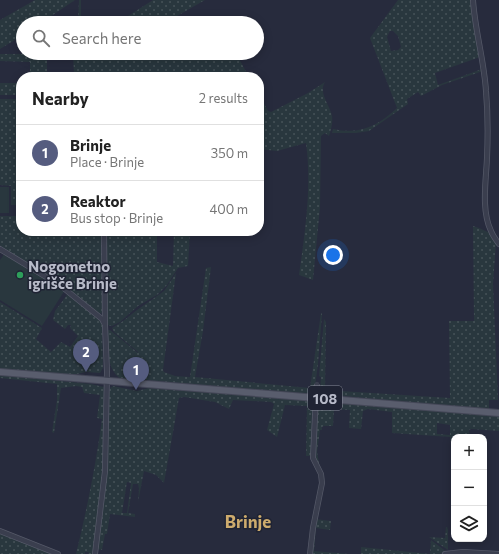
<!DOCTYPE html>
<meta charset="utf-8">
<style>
body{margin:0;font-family:Commissioner,sans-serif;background:#f6f6f6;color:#222}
.controls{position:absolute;right:12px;bottom:12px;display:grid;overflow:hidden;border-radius:8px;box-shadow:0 2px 10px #0003}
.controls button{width:36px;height:36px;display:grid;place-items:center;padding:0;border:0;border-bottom:1px solid #e0e0e0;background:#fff;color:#222;font:20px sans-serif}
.you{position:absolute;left:333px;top:255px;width:14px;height:14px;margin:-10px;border:3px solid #fff;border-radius:50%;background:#1a73e8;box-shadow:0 0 0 6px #1a73e833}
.badge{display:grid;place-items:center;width:26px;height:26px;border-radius:50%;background:#555c7f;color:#fff;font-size:13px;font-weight:700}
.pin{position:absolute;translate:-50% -33px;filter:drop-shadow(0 1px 2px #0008)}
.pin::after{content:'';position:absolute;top:21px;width:14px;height:12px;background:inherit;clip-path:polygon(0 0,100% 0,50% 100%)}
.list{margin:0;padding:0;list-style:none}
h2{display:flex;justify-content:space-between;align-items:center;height:52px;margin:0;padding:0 16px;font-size:17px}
h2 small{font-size:13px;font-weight:400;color:#767676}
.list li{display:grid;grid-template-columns:26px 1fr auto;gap:12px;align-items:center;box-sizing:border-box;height:56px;padding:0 16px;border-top:1px solid #e0e0e0}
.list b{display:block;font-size:15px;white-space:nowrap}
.list p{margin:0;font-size:13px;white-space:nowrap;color:#767676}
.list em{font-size:13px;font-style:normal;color:#767676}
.icon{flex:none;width:22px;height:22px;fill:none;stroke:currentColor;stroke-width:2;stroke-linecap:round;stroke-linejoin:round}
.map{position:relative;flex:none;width:499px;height:554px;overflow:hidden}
.search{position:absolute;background:#fff;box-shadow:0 2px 10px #0003;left:16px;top:16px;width:248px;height:44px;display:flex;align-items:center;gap:10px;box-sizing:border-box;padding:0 14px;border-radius:22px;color:#767676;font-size:15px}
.panel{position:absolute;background:#fff;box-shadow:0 2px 10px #0003;left:16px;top:72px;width:248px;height:164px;border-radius:16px}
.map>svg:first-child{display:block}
.grass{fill:url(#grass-dots);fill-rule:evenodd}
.green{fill:#29373e}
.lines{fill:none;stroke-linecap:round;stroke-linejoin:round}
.minor-casing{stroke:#555968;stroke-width:6}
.major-casing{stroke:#444757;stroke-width:8}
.minor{stroke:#3a3e4e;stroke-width:4.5}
.major{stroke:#595d6d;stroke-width:6}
.minor-bridge-casing{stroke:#555968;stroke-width:6;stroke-linecap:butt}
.minor-bridge{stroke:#3a3e4e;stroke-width:4.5}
.leisure-dot{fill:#2e9e5b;stroke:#1f2333;stroke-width:1.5}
.labels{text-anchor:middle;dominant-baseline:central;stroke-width:3;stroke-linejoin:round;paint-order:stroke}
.shield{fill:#1f2333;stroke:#898d9b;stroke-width:1}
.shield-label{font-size:14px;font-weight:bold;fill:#b7bac8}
.poi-label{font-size:15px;font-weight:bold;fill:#b7bac8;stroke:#1f2333;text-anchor:start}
.quarter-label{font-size:17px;font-weight:bold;fill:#cdab6d;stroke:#1f2333}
</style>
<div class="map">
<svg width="499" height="554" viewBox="0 0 499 554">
<defs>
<pattern id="grass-dots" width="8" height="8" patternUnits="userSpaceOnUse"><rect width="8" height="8" fill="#29373e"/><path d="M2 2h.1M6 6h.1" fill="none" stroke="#465258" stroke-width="1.8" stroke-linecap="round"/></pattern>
</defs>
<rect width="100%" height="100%" fill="#272b3d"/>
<g class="grass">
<path d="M35,0h40l-34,23h-18v12l-23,14v-29z"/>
<path d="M79,0h2v23h-3z"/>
<path d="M153,0h52l-40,23h-48z"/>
<path d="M398,0h74l2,26 6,31 -45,16 3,12 44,-16 1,2 -41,14 -21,11 -3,-4 -11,7 1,5 -39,27 -13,2h-24l1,-4c27,6 45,-3 64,-21l-27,-70zM390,31h3l5,5 3,11 -3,3 -7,1 -4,-14z"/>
<path d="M227,53v5l11,-1 11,20h-168l-1,-3 -6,-1 -1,-17h-26v21h-17v-15l-30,-1v-7z"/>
<path d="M325,82c-7,11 5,23 7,34 1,7 -1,14 -3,20l-4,-3 -4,3 -1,71 -7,73 -14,-5c6,-43 13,-88 7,-132l-29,8 -18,-2v-55l9,17 3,1 37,-19z"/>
<rect x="0" y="83" width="21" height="12"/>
<path d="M0,99h21v106h-10v-19l-11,-1z"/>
<path d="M0,216h21v15h82v80l-3,3 -3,-1 -35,-28 -62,-38z"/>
<path d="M473,226l6,2 11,5 6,9 -3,42 5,116h-9v9l-169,-15 1,-17 -2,-1 5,-57 2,3 -1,68 125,8 -1,-77h25z"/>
<path d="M109,231h48v31l16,4 1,-35h16l-2,35 -10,2 -11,17 -10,10 -19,11 -18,16 -8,4 -5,-1 -1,-92z"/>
<path d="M211,267l-8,64 -8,46 115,11 11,-75 1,1 -4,50 -4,30 -194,-16c-14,-9 -12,-32 -13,-48h3l28,23v-1l-24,-20 -2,-4 11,-7 14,-11 27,-19 12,-18 -13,97 1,2 11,4 15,1 16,-109z"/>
<path d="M67,295h4l26,22 5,7 1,44 -3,5 -14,-1 -9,2h-16l-61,-5v-67l42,26 -6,11 15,13 10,-10 9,5 8,-11 -8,-8 1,-3h-3l-3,4 -12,-9 2,-9z"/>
<path d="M0,375l91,9 13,3 -1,83 -10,84h-5l1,-2h-4v2h-9c11,-45 20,-90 26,-135l-5,-1 3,-23 -16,-2 -2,-6 -6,-1 -15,2 -7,45 -2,-1 5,-32v-16l-57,-6z"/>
<path d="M113,386l24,5 12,-3 164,13 -2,55h-5l1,-50 -22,-1 -8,32 -10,-7 7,-26 -3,-2 -38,-2 -4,9 -14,-7 -31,-5 -5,1 -15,85 -8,-8 -12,-4 -6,31 1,-13 -1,-5h-5l-5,29 7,1v3l-25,-3 -3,20h-2l-3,16 -5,-1 10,-133 2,-5c-3,-7 0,-16 1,-23zM127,482l4,1 -4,30h-5z"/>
<path d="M319,401l180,15v15l-28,-2 -2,1 1,7h-16v22l-4,-22 -58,-4v-21l-24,-3 -5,2 -2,18 -12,-1 1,-18 -16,-1 -1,17h-9l-2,1v3h-2l-3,22 3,16 -5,-8 1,-38 1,-2zM437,423l13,2v10l-13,-1z"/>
<path d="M315,519l16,2 -1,9 -14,-2 -2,23 35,3h-38z"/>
<path d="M446,527h1l1,3v20l-19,-13 16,1z"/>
<path d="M0,534l47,17 2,2v1h-49z"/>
<path d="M431,540l16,12 -8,2h-78v-7l69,7z"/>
</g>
<g class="green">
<rect x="0" y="187" width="9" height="26"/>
<path d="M5,253l60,37 -23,36 -42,-26v-40z"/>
</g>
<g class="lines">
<defs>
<g id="minor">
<path d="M473,0c2,31 11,60 13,91 2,23 2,45 1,67 -1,23 -6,52 4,73 2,5 5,9 8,13"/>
<path d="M0,249l61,37 41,33 2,4"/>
<path d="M0,531l58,23"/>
<path d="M95,554l10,-83 2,-99 -2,-47 -1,-94"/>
<path d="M310,554l3,-26 9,-45 -1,-9 -8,-16 2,-42"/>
<path d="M445,554l18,-2 36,2"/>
</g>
<path id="major" d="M0,372l499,41"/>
</defs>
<use href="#minor" class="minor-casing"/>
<use href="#major" class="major-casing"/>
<use href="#minor" class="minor"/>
<use href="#major" class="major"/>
<defs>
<path id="minor-bridge" d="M315,416l2,-32"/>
</defs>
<use href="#minor-bridge" class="minor-bridge-casing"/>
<use href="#minor-bridge" class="minor-bridge"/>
</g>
<circle class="leisure-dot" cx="20" cy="275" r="4"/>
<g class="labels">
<rect class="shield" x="308" y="386" width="34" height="24" rx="3"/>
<g class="shield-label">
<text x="325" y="398">108</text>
</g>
<g class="poi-label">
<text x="28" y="266">Nogometno<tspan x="28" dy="17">igrišče Brinje</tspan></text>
</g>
<g class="quarter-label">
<text x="248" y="521">Brinje</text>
</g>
</g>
</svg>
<div class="controls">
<button>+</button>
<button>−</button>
<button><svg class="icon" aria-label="layers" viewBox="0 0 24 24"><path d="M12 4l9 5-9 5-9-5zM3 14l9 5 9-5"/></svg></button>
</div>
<div class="you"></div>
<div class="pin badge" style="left:136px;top:390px">1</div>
<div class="pin badge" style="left:86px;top:372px">2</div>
<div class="search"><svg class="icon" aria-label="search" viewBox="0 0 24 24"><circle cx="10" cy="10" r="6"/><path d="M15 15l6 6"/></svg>Search here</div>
<section class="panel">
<h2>Nearby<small>2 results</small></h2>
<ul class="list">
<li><span class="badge">1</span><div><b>Brinje</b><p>Place · Brinje</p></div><em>350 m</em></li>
<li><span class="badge">2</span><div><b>Reaktor</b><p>Bus stop · Brinje</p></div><em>400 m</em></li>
</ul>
</section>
</div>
